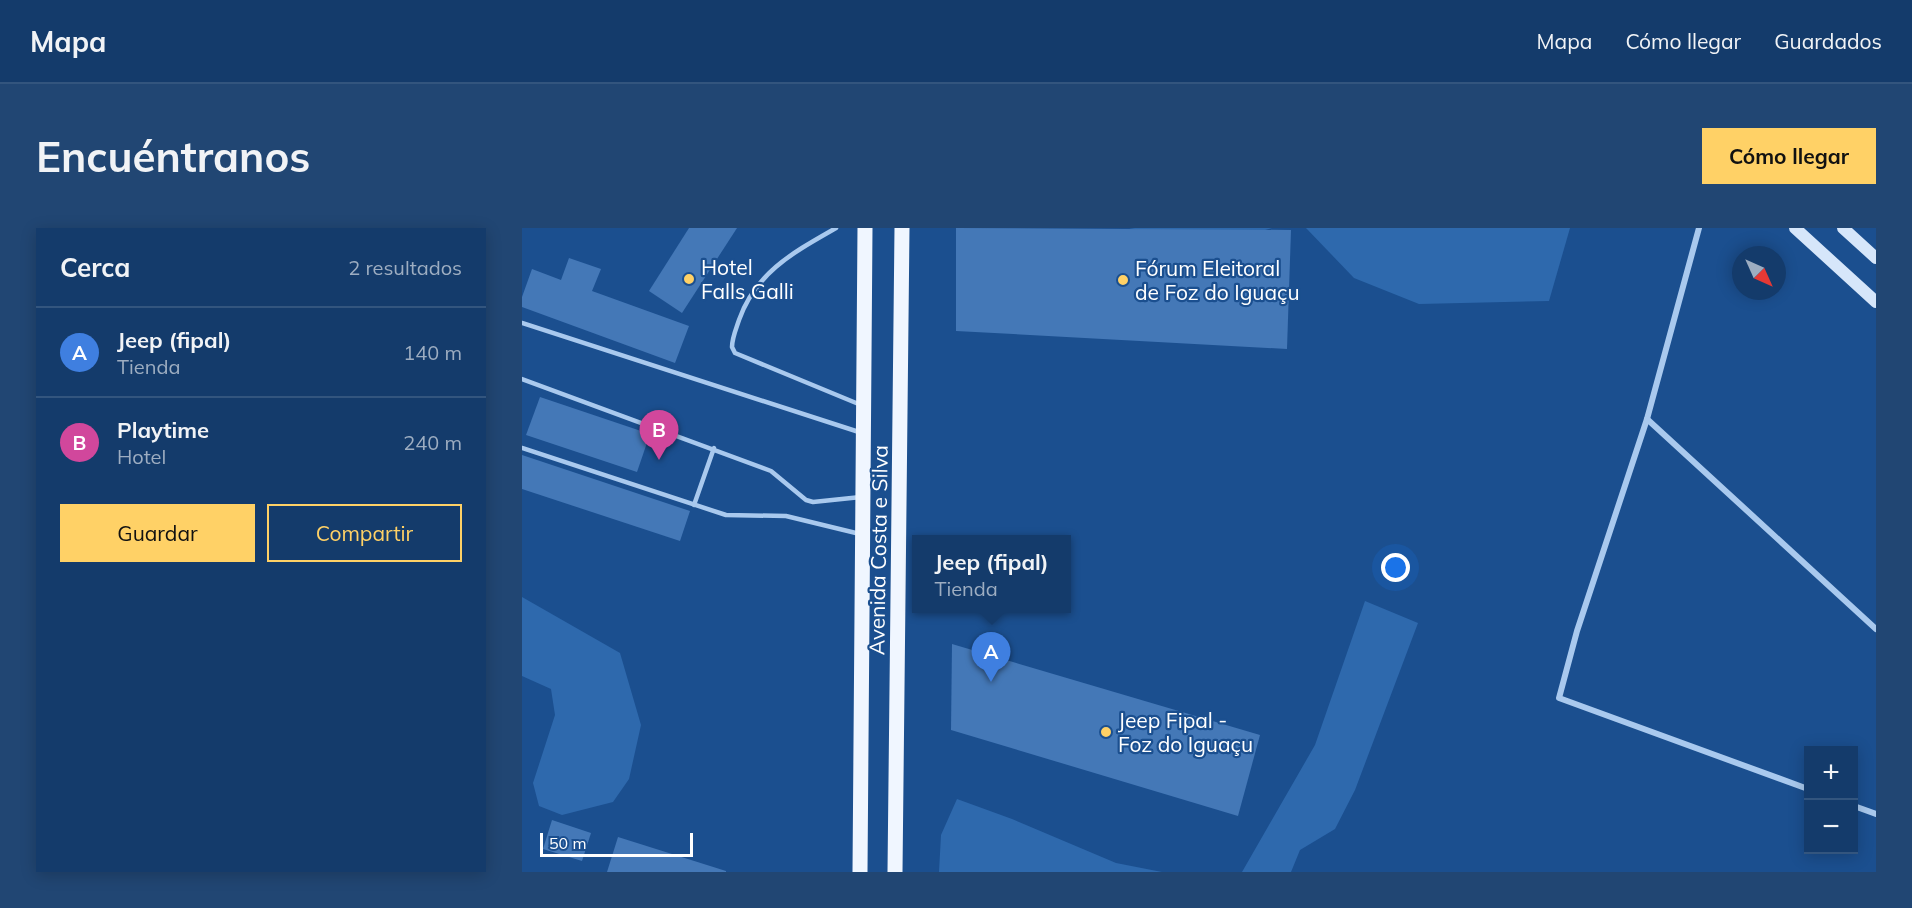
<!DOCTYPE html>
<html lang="es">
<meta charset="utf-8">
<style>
body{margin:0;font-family:Mulish,sans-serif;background:#214673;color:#f1f3f6}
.controls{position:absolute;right:18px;bottom:18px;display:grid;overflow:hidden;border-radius:0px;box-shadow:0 3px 15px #0003}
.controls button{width:54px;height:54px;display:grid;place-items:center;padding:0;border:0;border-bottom:2px solid #33557e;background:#143b6b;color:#f1f3f6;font:30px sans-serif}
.compass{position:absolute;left:1210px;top:18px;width:54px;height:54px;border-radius:50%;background:#143b6b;box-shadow:0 3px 15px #0003;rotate:135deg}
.scale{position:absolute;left:18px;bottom:15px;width:153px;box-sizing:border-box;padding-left:6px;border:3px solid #fff;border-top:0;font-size:16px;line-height:21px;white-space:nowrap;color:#fff;-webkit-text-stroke:4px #1b4f8f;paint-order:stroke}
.you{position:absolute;left:874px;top:340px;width:21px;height:21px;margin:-15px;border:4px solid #fff;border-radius:50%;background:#1a73e8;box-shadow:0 0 0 9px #1a73e833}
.badge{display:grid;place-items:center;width:39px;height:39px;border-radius:50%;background:#ffd166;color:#fff;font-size:20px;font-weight:700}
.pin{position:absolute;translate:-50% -50px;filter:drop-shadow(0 2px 3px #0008)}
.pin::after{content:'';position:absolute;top:32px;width:21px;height:18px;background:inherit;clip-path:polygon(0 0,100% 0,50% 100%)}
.popup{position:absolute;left:390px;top:307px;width:159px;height:78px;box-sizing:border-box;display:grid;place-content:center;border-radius:0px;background:#143b6b;filter:drop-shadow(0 2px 4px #0005);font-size:20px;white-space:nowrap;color:#9dadc1}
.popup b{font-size:22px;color:#f1f3f6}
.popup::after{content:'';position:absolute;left:50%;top:100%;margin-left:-12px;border:12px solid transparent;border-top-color:#143b6b}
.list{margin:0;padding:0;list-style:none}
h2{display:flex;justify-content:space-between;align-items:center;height:78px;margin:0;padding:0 24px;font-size:26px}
h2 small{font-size:20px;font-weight:400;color:#9dadc1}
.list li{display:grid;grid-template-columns:39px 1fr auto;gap:18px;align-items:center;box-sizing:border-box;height:90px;padding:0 24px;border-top:2px solid #33557e}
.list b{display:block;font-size:22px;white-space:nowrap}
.list p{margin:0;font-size:20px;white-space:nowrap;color:#9dadc1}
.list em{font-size:20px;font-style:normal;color:#9dadc1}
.actions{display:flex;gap:12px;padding:18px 24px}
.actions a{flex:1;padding:14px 0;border:2px solid #ffd166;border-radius:0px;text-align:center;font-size:21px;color:#ffd166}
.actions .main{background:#ffd166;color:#111}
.map{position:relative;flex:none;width:1354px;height:644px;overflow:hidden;border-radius:0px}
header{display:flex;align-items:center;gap:36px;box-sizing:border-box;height:84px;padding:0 30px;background:#143b6b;border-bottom:2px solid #33557e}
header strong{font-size:28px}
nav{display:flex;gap:33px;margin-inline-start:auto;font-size:21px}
.intro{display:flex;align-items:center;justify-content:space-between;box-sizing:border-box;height:144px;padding:0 36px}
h1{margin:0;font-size:42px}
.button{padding:15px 27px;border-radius:0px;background:#ffd166;color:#111;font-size:21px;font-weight:700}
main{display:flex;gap:36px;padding:0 36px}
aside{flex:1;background:#143b6b;border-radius:0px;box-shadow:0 3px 15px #0003}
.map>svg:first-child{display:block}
.green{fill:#2e69ad}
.building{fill:#4478b7}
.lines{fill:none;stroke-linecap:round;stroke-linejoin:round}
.lane{stroke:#a9c9ee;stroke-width:4.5}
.street{stroke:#a9c9ee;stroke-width:6}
.secondary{stroke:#d6e6fa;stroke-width:12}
.primary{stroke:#f0f6ff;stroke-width:15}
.poi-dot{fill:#ffd166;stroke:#1b4f8f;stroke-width:2}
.labels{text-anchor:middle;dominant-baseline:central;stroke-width:4.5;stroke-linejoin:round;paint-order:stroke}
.poi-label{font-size:21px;fill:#fff;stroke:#1b4f8f;text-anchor:start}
.street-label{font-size:21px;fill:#fff;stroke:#1b4f8f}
</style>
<header>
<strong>Mapa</strong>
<nav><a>Mapa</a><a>Cómo llegar</a><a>Guardados</a></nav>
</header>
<div class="intro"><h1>Encuéntranos</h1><a class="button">Cómo llegar</a></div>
<main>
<aside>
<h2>Cerca<small>2 resultados</small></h2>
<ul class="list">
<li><span class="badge" style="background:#3f7fe0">A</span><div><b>Jeep (fipal)</b><p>Tienda</p></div><em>140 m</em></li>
<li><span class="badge" style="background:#d1479c">B</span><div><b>Playtime</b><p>Hotel</p></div><em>240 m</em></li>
</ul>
<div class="actions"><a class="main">Guardar</a><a>Compartir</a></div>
</aside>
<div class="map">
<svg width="1354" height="644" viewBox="0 0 1354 644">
<rect width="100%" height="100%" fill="#1b4f8f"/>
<g class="green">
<path d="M607,0h143l-53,16z"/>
<path d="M784,0h264l-21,73 -130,3 -65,-26z"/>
<path d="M0,369l98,56 21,72 -12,54 -16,23 -51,13 -23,-9 -6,-23 22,-68 -4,-26 -29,-13z"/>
<path d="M843,373l53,22 -63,167 -20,39 -35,21 -9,22h-49l73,-127z"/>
<path d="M435,571l55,20 104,44 46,9h-223l2,-37z"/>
</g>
<g class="building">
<path d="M167,0h48l-55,85 -33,-22z"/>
<path d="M434,0l335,2 -4,119 -331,-18z"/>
<path d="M47,30l32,11 -9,22 97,35 -14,37 -153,-56v-10l10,-28 29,11z"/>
<path d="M18,169l110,37 -13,38 -111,-37z"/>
<path d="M0,227l168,56 -10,30 -158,-52z"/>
<path d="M430,416l308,91 -22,81 -287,-86z"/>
<path d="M30,592l39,13 -9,28 -39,-12z"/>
<path d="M96,609l108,34v1h-119z"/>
</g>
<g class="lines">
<g class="lane">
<path d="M314,0c-42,24 -80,44 -97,92 -3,9 -7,18 -7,27l3,6 126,52"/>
<path d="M0,95l340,110"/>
<path d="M0,151l249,92 35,29 7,2 48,-5"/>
<path d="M0,220l204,67 60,1 74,18"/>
<path d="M172,277l20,-57"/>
</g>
<g class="street">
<path d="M1177,0l-52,191 -70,212 -18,67 249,91"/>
<path d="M1125,191l229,210"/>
<path d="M1332,578l22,8"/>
</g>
<g class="secondary">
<path d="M1273,0l81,74"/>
<path d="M1321,0l33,30"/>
</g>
<g class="primary">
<path d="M338,644l5,-644"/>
<path d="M373,644l7,-644"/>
</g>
</g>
<g class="poi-dot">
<circle cx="167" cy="51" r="6"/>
<circle cx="601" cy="52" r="6"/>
<circle cx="584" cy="504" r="6"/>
</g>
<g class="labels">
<g class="poi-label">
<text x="179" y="39">Hotel<tspan x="179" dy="24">Falls Galli</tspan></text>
<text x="613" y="40">Fórum Eleitoral<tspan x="613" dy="24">de Foz do Iguaçu</tspan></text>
<text x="596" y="492">Jeep Fipal -<tspan x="596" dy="24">Foz do Iguaçu</tspan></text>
</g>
<g class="street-label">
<text transform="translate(356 322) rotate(-89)">Avenida Costa e Silva</text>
</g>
</g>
</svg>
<div class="controls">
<button>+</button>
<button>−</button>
</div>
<svg class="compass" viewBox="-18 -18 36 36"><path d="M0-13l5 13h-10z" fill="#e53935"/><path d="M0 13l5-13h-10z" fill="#9dadc1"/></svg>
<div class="scale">50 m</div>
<div class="you"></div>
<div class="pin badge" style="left:469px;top:454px;background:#3f7fe0">A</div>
<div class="popup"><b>Jeep (fipal)</b>Tienda</div>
<div class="pin badge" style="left:137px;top:232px;background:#d1479c">B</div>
</div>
</main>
